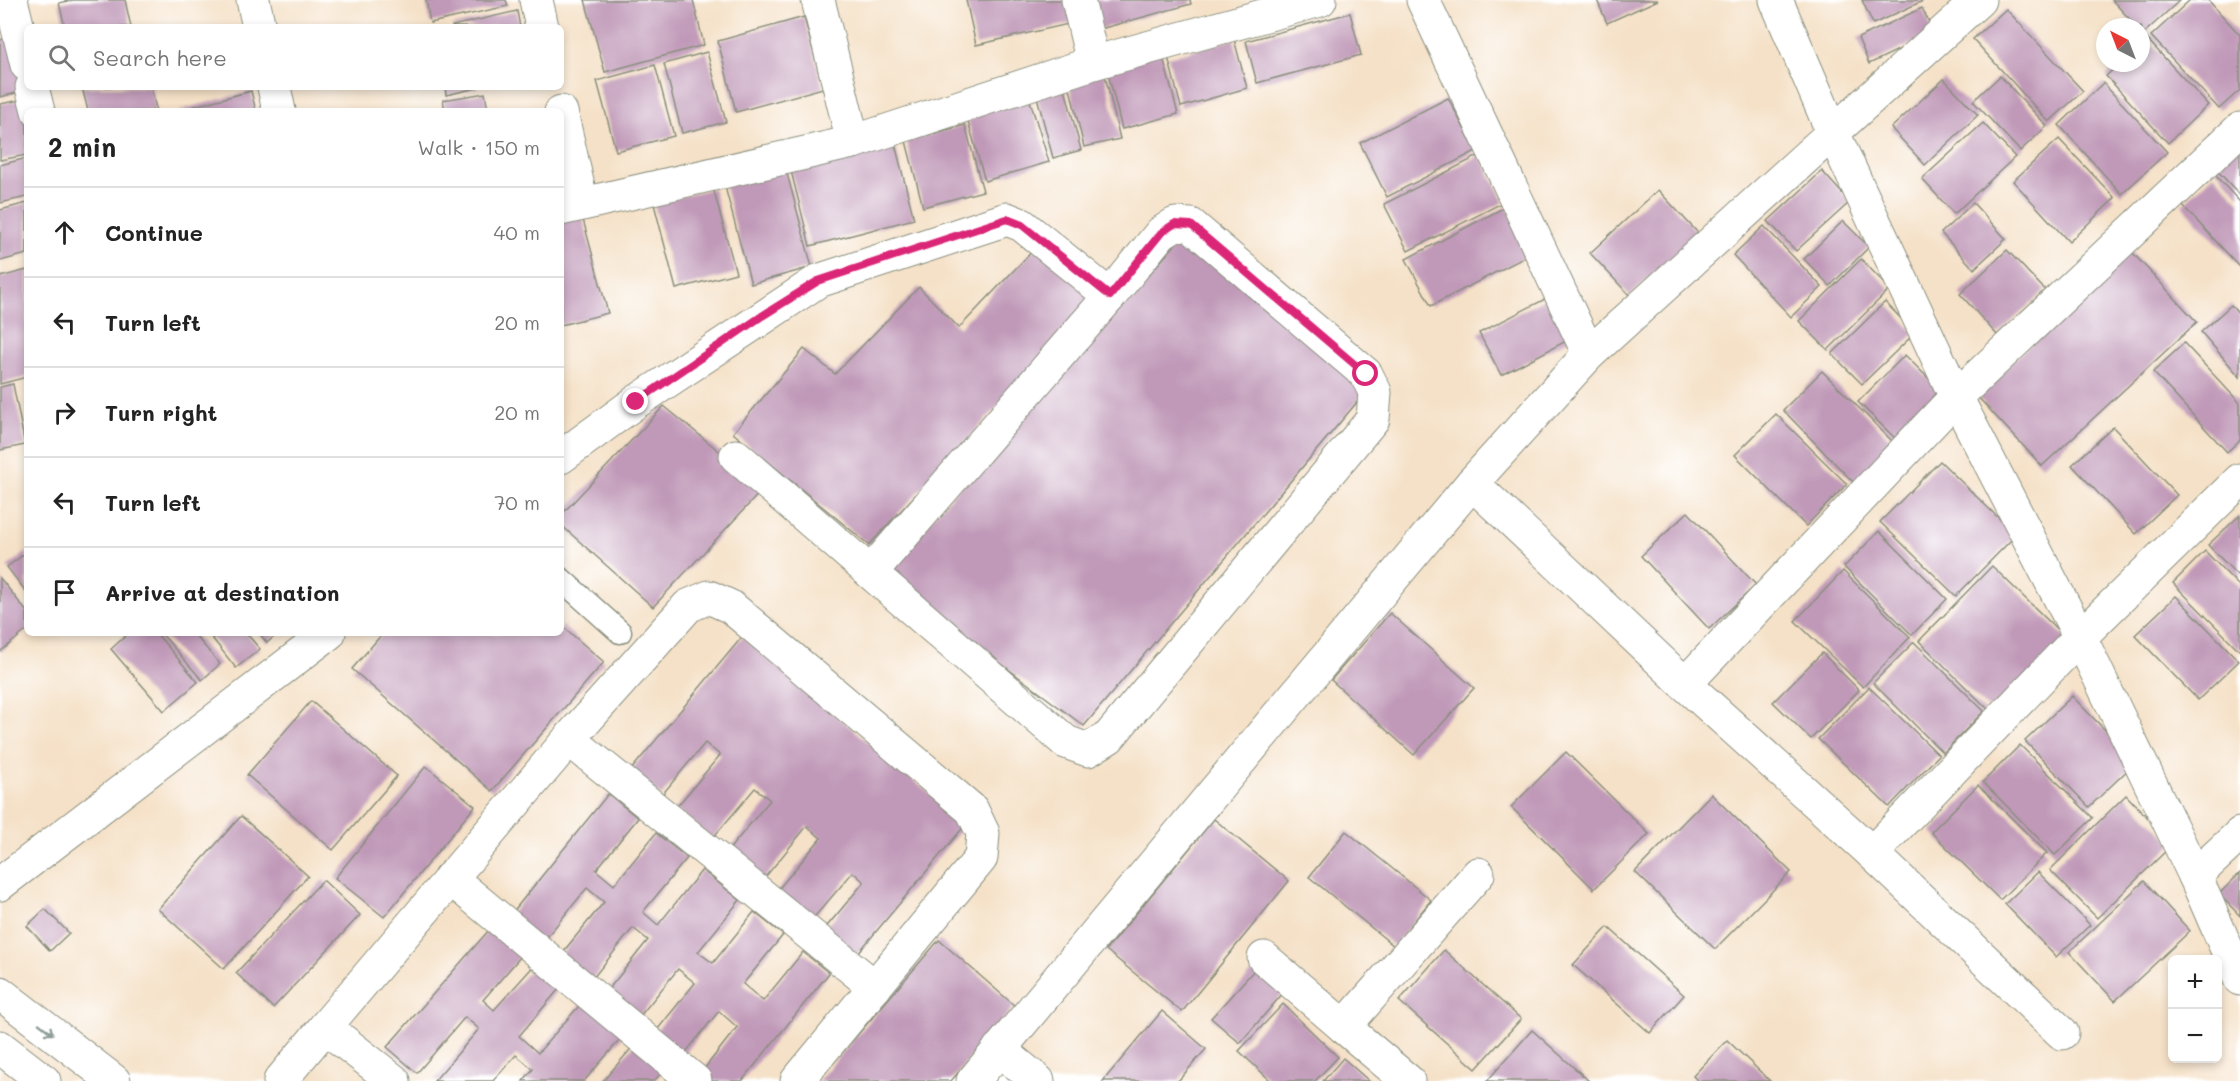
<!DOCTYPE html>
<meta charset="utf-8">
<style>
body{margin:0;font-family:Mali,sans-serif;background:#f2f2f2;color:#222}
.controls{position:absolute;right:18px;bottom:18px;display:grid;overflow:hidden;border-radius:9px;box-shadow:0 3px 9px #0003}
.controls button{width:54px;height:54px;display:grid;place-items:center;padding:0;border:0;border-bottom:2px solid #e0e0e0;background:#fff;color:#222;font:30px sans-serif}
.compass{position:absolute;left:2096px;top:18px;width:54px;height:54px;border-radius:50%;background:#fff;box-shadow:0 3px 9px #0003;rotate:318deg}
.stop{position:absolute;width:18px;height:18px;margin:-14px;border:4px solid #db2777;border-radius:50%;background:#fff}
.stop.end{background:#db2777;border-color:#fff;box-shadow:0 2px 6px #0008}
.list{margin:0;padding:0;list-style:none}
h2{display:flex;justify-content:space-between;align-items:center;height:78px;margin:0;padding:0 24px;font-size:26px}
h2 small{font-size:20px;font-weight:400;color:#767676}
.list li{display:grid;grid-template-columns:39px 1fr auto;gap:18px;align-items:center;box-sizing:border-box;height:90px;padding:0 24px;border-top:2px solid #e0e0e0}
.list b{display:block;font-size:22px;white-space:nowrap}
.list em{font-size:20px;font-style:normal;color:#767676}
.icon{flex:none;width:33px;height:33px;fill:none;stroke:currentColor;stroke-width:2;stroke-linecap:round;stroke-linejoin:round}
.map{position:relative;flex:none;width:2240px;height:1081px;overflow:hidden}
.search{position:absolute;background:#fff;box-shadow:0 3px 9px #0003;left:24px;top:24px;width:540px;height:66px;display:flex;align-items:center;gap:15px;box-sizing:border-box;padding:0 21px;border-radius:9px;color:#767676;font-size:22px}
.panel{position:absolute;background:#fff;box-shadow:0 3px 9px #0003;left:24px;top:108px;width:540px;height:528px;border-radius:9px}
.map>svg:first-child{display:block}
.building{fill:#c099b8}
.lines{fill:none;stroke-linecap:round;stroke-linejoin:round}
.lane-casing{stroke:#8a8f7e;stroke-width:25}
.street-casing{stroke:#8a8f7e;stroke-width:35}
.secondary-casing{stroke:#8a8f7e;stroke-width:35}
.lane{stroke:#fff;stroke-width:22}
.street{stroke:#fff;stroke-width:33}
.secondary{stroke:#fff;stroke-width:33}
.oneway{stroke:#8f9e9a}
.route{stroke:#db2777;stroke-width:8}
</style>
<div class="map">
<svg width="2240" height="1081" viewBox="0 0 2240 1081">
<rect width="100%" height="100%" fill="#fff"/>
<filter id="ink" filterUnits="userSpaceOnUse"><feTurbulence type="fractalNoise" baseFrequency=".0167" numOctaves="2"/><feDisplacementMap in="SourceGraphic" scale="12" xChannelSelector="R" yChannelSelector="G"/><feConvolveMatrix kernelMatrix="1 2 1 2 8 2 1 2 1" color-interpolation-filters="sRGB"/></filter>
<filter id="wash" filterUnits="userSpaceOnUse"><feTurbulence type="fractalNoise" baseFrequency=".008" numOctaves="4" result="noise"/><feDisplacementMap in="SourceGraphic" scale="24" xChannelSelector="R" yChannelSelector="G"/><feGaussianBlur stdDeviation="1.35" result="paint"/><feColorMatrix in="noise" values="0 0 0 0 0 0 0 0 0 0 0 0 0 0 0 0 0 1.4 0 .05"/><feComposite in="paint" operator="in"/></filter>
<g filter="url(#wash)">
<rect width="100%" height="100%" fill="#f5e1c7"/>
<g id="blocks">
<g class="building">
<path d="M73,0h52l6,27h-66l-6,-24z"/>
<path d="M426,0h80l2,6 -78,17z"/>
<path d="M585,0h108l11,45 -99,27z"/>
<path d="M966,0h102l5,23 -97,22z"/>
<path d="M1093,0h97l1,4 -91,25z"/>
<path d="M1597,0h61l-51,23z"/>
<path d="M1862,0h63l-52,24z"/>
<path d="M2112,0h68l-37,34 -2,-7h-4z"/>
<path d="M2190,0h18l32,35v55l-21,19 -68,-73z"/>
<path d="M1922,8l12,25 -65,31 -11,-26z"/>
<path d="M2006,9l77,82 -34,31 -76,-83z"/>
<path d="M517,11l3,16h-68v-1z"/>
<path d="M1350,13l11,42 -104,28 -11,-42z"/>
<path d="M804,17l19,71 -87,24 -18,-71z"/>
<path d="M18,35l14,54 -32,8v-57z"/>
<path d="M1234,39l13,49 -66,19 -13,-50z"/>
<path d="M2147,39l61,66 -40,38 -62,-67 14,-13h21v-19z"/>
<path d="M1160,46l18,68 -56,15 -17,-68z"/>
<path d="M707,52l19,70 -44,11 -18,-69z"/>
<path d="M655,65l19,71 -58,15 -19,-70z"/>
<path d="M1104,71l16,68 -36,8 -16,-67z"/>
<path d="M2000,76l47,50 -27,25 -47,-50z"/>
<path d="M1944,79l34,36 -53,50 -34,-37z"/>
<path d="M2103,83l64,69 -45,42 -63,-69z"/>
<path d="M1064,85l17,65 -28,8 -17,-65z"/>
<path d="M82,87h69l5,22 -8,2h-60z"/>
<path d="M445,87h32v1l-31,7z"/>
<path d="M1026,88l23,74 -64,19 -21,-74z"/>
<path d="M251,91l5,20h-75l-1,-1z"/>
<path d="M485,93l3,18h-43l-2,-11z"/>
<path d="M31,98l-4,13v44l-27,5v-56z"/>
<path d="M1448,98l28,53 -89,46 -27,-54z"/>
<path d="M1983,123l32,34 -61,57 -32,-35z"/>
<path d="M965,125l18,66 -60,16 -17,-66z"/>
<path d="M2059,139l56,59 -46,44 -56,-61z"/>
<path d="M894,140l20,79 -104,27 -20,-79z"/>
<path d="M2240,144v51l-26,-28z"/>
<path d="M1480,155l24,47 -96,49 -24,-47z"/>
<path d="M27,158v39l-27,6v-38z"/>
<path d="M785,166l27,101 -61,17 -27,-101z"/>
<path d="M1822,171l28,31 -54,49 -28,-30z"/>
<path d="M2214,174l26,28v65l-58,-62z"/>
<path d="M713,188l23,85 -60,16 -22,-85z"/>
<path d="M1658,190l40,43 -68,63 -40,-43z"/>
<path d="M27,203v51l-27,7v-51z"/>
<path d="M1973,203l33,36 -32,30 -33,-36z"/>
<path d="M1507,206l24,48 -100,52 -25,-47z"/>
<path d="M581,212l27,101 -47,12v-108z"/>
<path d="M1843,221l26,26 -39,39 -26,-27z"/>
<path d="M1764,226l58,61 -31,30 -58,-62z"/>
<path d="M1183,236l186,152 -285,338 -202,-152z"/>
<path d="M1038,245l58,56 -227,244 -136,-112 71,-84 31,25 84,-87 40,41z"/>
<path d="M2007,250l38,40 -48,45 -37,-41z"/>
<path d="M2131,251l66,71 -155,144 -66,-71z"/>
<path d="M1861,259l29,30 -62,61 -29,-29z"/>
<path d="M27,270v107l-27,7v-107z"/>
<path d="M1551,296l21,42 -71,37 -22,-42z"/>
<path d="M1885,302l30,31 -53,51 -30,-30z"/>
<path d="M2231,305l9,11v61l-39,-45z"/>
<path d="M2184,343l56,60v37l-13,12 -74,-80z"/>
<path d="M1905,355l40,40 -45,48 -42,-41z"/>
<path d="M1822,371l72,72 -40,40 -71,-73z"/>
<path d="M13,384l12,61 -25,5v-63z"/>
<path d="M664,406l100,82 -111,119 -92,-82v-10z"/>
<path d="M1776,414l71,70 -41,42 -71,-71z"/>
<path d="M2113,427l64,68 -41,39 -64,-69z"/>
<path d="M1940,461l76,74 -60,61 -76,-74z"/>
<path d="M1688,512l68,73 -47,44 -68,-73z"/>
<path d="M2240,515v63l-32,-33z"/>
<path d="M1879,531l68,68 -35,36 -68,-68z"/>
<path d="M2205,551l35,36v64l-67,-68z"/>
<path d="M27,552v41l-20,-26z"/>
<path d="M1992,566l77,75 -74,75 -76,-75z"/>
<path d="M1843,571l67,66 -47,50 -68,-66z"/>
<path d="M0,578l27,34v18l-27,22z"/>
<path d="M2176,596l63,65 -41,39 -63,-65z"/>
<path d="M1390,613l84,75 -60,67 -83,-75z"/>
<path d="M561,625l43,37 -112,129 -140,-122 31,-36h178z"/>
<path d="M129,633h27l42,49 -34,29 -53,-62z"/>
<path d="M161,633h32l27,31 -18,16z"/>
<path d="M208,633h38l14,16 -24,19z"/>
<path d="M259,633h19l-11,10z"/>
<path d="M742,637l224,187 -112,134 -31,-27 41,-49 -11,-10 -42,49 -35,-29 45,-54 -14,-12 -45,55 -35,-29 43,-52 -15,-12 -43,51 -37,-30 45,-54 -15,-12 -44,53 -31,-25z"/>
<path d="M1914,642l70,69 -41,42 -70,-70z"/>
<path d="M1822,653l37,37 -48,49 -38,-37z"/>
<path d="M1869,687l70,68 -50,52 -71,-68z"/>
<path d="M2072,696l64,66 -47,45 -64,-66z"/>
<path d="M311,701l86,75 -64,74 -86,-75z"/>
<path d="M2020,745l73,73 -38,37 -72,-73z"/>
<path d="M1566,752l83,82 -55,55 -83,-82z"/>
<path d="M426,766l49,40 -91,111 -49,-39z"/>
<path d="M1978,785l69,68 -47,47 -69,-68z"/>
<path d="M608,794l30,24 -42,52 18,15 42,-52 31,25 -44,54 15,13 44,-55 38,30 -42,52 15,11 41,-51 29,23 -40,49 20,17 40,-49 26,21 -87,108h-31l-10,-8 36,-46 -18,-16 -37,46 -29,-22 42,-52 -17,-14 -42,52 -32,-26 44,-55 -15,-12 -44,55 -31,-25 46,-56 -17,-14 -46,56 -33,-26z"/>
<path d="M1711,794l80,78 -76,77 -80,-77z"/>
<path d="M2126,795l47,49 -76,74 -47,-48z"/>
<path d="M241,816l67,60 -84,93 -66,-60z"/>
<path d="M1214,819l75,62 -107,131 -76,-62z"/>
<path d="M1346,831l85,69 -37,46 -85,-69z"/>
<path d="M2038,872l52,53 -34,32 -51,-53z"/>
<path d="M2240,873v43l-21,-22z"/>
<path d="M323,880l37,35 -87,93 -37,-35z"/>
<path d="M2144,881l46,50 -75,70 -46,-49z"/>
<path d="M45,909l24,24 -19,18 -23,-25z"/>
<path d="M496,922l31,27 -44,51 11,10 45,-50 26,22 -46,54 19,17 47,-54 40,35 -41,47h-61l10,-12 -17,-14 -23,26h-59l45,-52 -14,-12 -48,56 -30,-26z"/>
<path d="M1608,927l76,68 -34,38 -77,-68z"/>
<path d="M939,940l76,66 -64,75h-133z"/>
<path d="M1444,950l77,69 -45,50 -77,-68z"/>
<path d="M1256,968l28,24 -44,51 -29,-25z"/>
<path d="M1283,1004l55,53 -23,24h-44l-32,-30z"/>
<path d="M1162,1011l44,38 -28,32h-75z"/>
<path d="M1532,1030l57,51h-102z"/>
<path d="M1727,1040l43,41h-72l-5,-5z"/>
<path d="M636,1043l29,26 -11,12h-51z"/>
<path d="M1343,1058l26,23h-46z"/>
</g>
</g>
</g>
<g filter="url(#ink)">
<use href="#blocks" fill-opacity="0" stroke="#8a8f7e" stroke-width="1.5"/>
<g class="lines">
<defs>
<path id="lane" d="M561,579l59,53"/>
<g id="street">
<path d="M11,0l16,65"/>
<path d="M253,0l6,27"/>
<path d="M536,0l6,27"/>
<path d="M818,0l35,142"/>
<path d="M1078,0l15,63"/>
<path d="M1423,0l166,354"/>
<path d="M1776,0l57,133 123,264 124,240 115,239 45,103"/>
<path d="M32,87l6,24"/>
<path d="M274,87l5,24"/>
<path d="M561,112l21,92"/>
<path d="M561,209l292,-67 240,-79 227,-63"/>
<path d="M561,457l75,-55 182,-121 189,-62 15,6 88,71 51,-63 14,-9 16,1 175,149 9,18 -2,27 -264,318 -21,13 -22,-8 -330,-286"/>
<path d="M1472,483l213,201 187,169 190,180"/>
<path d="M871,572l239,-276"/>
<path d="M1685,684l271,-287 284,-268"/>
<path d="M569,739l306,248"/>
<path d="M1872,853l208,-216 160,-157"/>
<path d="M2195,876l45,-42"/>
<path d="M450,878l245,203"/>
<path d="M0,884l329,-251"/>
<path d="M1264,958l80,69"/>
<path d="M999,1049l39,32"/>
<path d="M280,1081l45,-54"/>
<path d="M394,1081l-69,-54 244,-288 119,-133 21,-9 22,10 241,203 11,23 -2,25 -184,223"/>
<path d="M973,1081l499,-598 117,-129 390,-354"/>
<path d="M1408,1081l-64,-54 134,-153"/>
</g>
<g id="secondary">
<path d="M0,993l114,88"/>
<path d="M0,1047l44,34"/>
</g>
</defs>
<use href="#lane" class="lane-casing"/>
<use href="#street" class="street-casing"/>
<use href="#secondary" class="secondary-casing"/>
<use href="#lane" class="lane"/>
<use href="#street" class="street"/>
<use href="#secondary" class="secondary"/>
</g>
<defs><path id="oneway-shaft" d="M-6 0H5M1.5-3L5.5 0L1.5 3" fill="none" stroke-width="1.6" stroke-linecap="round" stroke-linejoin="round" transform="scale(1.5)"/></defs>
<use class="oneway" href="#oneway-shaft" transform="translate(46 1029) rotate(38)"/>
</g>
<g class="lines" filter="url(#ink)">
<path class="route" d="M636,402l126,-86 56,-35 189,-62 15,6 88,71 51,-63 13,-9 17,1 175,149"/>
</g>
</svg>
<div class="controls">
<button>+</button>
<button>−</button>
</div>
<svg class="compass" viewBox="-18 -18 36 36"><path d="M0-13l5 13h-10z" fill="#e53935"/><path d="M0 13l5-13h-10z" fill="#767676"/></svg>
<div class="stop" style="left:1366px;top:374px"></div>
<div class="stop end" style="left:636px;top:402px"></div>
<div class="search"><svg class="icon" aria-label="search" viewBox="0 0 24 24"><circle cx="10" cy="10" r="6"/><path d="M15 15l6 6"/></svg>Search here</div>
<section class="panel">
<h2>2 min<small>Walk · 150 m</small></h2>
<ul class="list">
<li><svg class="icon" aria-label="ahead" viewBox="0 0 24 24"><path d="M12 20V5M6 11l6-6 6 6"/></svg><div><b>Continue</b></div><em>40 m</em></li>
<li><svg class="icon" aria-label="left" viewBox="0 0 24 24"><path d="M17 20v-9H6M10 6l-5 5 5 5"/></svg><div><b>Turn left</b></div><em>20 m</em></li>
<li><svg class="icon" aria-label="right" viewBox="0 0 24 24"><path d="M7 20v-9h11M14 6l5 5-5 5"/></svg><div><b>Turn right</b></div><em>20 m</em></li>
<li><svg class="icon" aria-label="left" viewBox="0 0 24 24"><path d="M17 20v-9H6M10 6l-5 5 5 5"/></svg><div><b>Turn left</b></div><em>70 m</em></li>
<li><svg class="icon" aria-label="arrive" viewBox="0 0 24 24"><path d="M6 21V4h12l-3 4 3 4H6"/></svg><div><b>Arrive at destination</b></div></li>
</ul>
</section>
</div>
